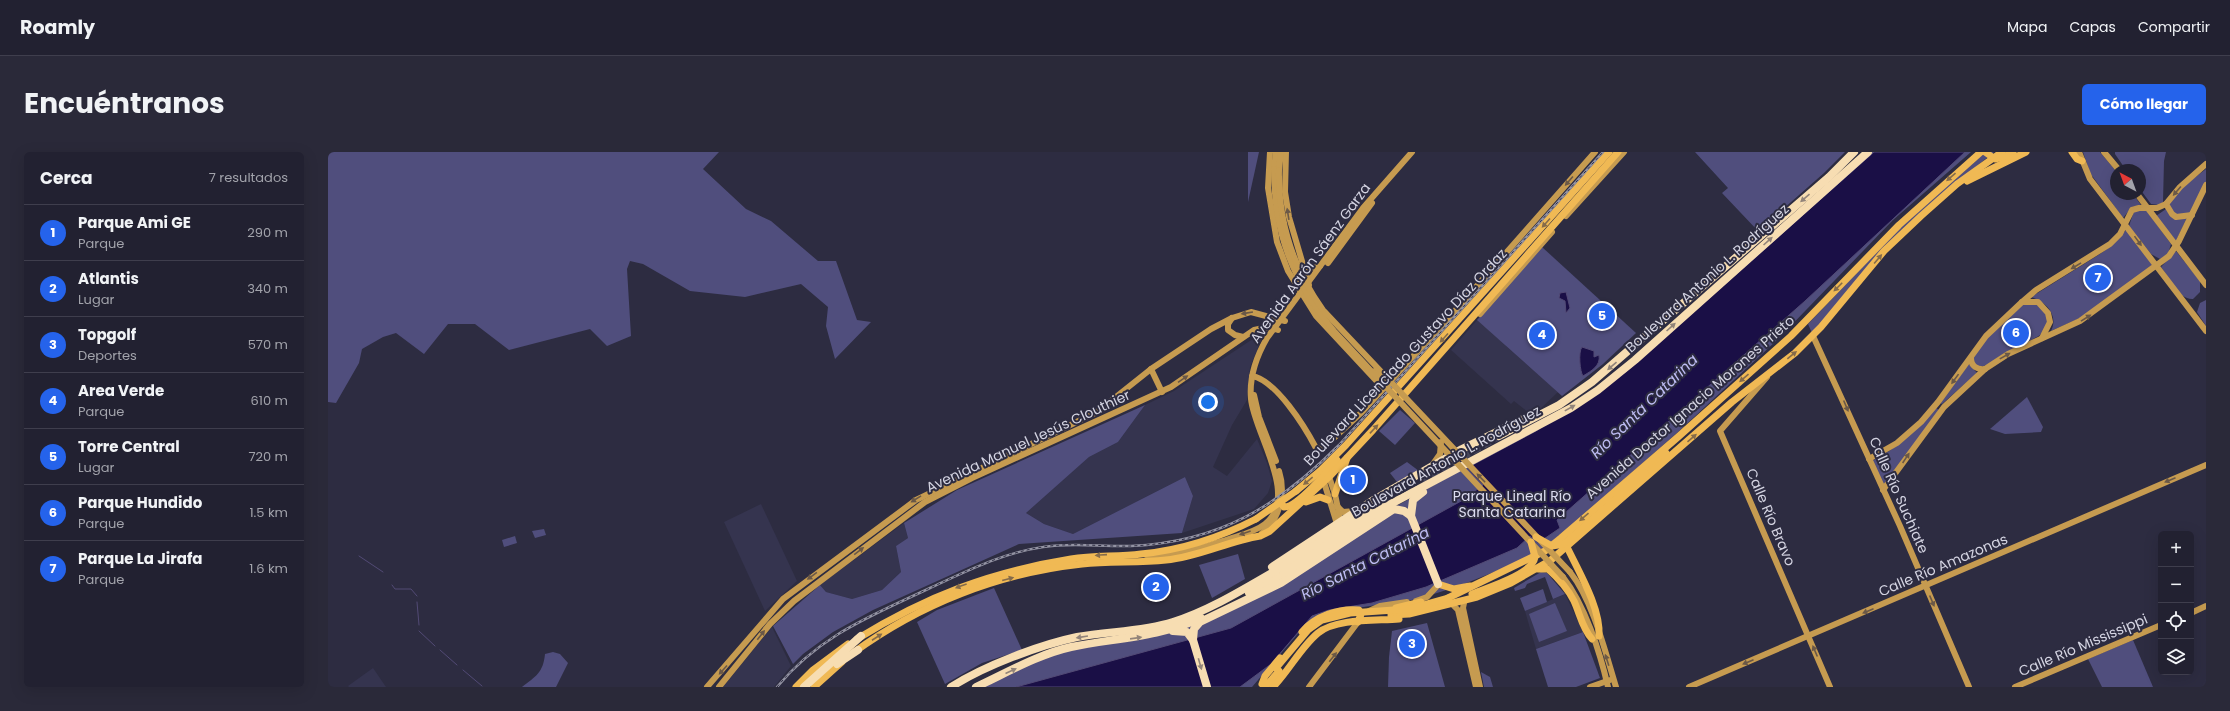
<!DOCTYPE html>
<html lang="es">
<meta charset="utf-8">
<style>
body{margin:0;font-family:Poppins,sans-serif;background:#2a2939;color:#f1f3f6}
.controls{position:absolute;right:12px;bottom:12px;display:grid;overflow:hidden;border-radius:6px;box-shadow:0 4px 16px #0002}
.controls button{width:36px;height:36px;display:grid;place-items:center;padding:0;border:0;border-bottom:1px solid #3f3e4d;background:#222131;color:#f1f3f6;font:20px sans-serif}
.compass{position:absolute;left:1782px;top:12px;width:36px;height:36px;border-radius:50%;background:#222131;box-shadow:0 4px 16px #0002;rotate:319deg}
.you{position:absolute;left:880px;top:250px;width:14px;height:14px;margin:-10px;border:3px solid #fff;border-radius:50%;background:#1a73e8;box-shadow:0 0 0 6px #1a73e833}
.badge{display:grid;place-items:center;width:26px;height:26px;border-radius:50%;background:#2563eb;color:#fff;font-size:13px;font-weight:700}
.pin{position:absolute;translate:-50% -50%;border:2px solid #fff;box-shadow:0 1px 4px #0006}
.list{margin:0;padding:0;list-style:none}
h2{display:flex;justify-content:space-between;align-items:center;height:52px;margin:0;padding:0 16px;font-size:17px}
h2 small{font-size:13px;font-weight:400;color:#a2a3ab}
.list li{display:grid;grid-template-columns:26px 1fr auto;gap:12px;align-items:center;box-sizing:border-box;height:56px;padding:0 16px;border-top:1px solid #3f3e4d}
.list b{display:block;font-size:15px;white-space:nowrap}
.list p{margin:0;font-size:13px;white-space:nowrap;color:#a2a3ab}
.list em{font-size:13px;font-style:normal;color:#a2a3ab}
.icon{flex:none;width:22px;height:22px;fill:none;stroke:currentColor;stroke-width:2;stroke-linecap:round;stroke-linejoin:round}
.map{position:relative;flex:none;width:1878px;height:535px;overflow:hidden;border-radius:6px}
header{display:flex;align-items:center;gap:24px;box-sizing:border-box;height:56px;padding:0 20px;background:#222131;border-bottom:1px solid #3f3e4d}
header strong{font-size:19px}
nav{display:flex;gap:22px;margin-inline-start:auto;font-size:14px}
.intro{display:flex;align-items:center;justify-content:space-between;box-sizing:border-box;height:96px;padding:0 24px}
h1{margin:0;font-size:28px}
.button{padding:10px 18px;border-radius:6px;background:#2563eb;color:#fff;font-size:14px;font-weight:700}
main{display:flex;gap:24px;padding:0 24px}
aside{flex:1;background:#222131;border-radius:6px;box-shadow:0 4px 16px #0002}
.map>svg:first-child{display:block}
.built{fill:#35344f}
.green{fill:#504e7d}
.water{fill:#1a0f46;stroke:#524a75}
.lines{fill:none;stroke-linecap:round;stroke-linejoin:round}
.stream{stroke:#524a75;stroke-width:1}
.highway-tunnel{stroke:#464559;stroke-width:8;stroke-dasharray:8 4;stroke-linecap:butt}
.secondary{stroke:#c69b50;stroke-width:6}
.primary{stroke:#f0b954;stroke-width:7}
.highway{stroke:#f7ddb2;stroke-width:8}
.rail-casing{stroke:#9393a3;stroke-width:2.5}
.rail{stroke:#2d2c41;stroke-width:1;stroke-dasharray:3;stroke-linecap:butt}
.secondary-bridge{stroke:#c69b50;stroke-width:6}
.primary-bridge{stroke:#f0b954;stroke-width:7}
.highway-bridge{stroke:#f7ddb2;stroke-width:8}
.oneway{fill:#856b4a}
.oneway2{fill:#6a5847}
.oneway3{fill:#92847a}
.labels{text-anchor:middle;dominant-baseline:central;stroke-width:4;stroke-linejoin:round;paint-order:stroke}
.street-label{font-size:14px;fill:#d4d4e2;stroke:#2d2c41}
.park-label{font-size:14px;fill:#ddddf0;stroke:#2d2c41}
.water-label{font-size:15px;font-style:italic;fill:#bebdf3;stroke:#2d2c41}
</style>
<header>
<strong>Roamly</strong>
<nav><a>Mapa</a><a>Capas</a><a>Compartir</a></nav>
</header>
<div class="intro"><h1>Encuéntranos</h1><a class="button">Cómo llegar</a></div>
<main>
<aside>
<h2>Cerca<small>7 resultados</small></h2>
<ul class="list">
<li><span class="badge">1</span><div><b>Parque Ami GE</b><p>Parque</p></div><em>290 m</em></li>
<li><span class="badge">2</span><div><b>Atlantis</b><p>Lugar</p></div><em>340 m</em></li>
<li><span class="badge">3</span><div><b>Topgolf</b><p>Deportes</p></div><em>570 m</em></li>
<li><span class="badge">4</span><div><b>Area Verde</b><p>Parque</p></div><em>610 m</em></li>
<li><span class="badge">5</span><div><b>Torre Central</b><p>Lugar</p></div><em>720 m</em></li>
<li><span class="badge">6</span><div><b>Parque Hundido</b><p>Parque</p></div><em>1.5 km</em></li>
<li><span class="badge">7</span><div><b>Parque La Jirafa</b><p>Parque</p></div><em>1.6 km</em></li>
</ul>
</aside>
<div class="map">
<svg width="1878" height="535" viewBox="0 0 1878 535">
<rect width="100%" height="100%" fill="#2d2c41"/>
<g class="built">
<path d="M1165,150l13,44 52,46 -21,20 -8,1 -15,-12 -3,3 -60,-54z"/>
<path d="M937,179l-15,36 -3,33 -15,25 -19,42 14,9 30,-37 10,24 5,18 -4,12 -14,16 -72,24 11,-37 -8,-19 -112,57 -29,-10 -18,-11 63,-56 29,-15 27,-37 29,-14z"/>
<path d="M433,352l36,77 -32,30 -41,-89z"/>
<path d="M576,371l4,15 -12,8 5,26 -19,18 -30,9 -26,-7 -6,-7z"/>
<path d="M1237,442l18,38 -47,17 -11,-38z"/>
<path d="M444,475l19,39 -17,21h-51z"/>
<path d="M45,516l13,19h-37l-1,-1z"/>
</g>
<g class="green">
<path d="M0,0h391l-16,17 43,40 25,12 47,40h18l21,59 14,2 -36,37 -9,-33 2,-19 -27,-23 -56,13 -55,-6 -47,-27 -13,-3 -3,8 4,67 -24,10 -17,-17 -81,21 -34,-26h-27l-24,30 -28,-21 -13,4 -21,12 -3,14 -23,40 -8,-1z"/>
<path d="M920,0h11l-11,50z"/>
<path d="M1367,0h150l-21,21 -66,58 -36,-38 6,-5z"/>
<path d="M1543,0h100l-78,68 -117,121 -98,91 -134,118 -30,14 -55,22 -41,13 -89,13 -27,17 -50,58h-276l90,-38 101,-17 92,-39 134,-85 188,-105z"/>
<path d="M1658,0h8l-22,18 -111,105 -49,58 -4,-9 92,-96z"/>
<path d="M1755,0h17l16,19v23h17l8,11 -9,2 -9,11 -33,-45z"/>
<path d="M1787,0h51l-2,9 -1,41 -4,3 -8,-1 -11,-15v-19h-14l-11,-16z"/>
<path d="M1878,17v13l-16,31 -15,2c-2,-4 -7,-8 -5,-12 4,-11 27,-27 36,-34z"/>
<path d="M1838,57l5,7 16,2 -11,23 -20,-25z"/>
<path d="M1814,58l5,1 24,33 -3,10 -8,5 -9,-5 -22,-28 5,-15z"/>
<path d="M1798,78l26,34 -1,4 -71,50 -29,13c8,-16 -5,-29 -20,-34l69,-43 11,-8z"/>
<path d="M1214,95l94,86 -33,31 -41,32 -85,-76z"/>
<path d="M1848,99l24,30v11l-7,7c-14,1 -24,-22 -32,-32z"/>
<path d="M1878,148v26l-9,-14 3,-9z"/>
<path d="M1701,150c18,5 26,17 11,33 -2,2 -34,17 -40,21 -7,5 -17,14 -25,9l-2,-8 13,-20 36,-33z"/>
<path d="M1641,212l8,9 -35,31 -2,-1z"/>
<path d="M1699,245l16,30 -2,5 -36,2 -15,-5z"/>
<path d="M817,253l-27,37 -29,15 -63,56 18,11 29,10 112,-57 8,19 -11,37 -163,11 -146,66 -40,22 -30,22 -10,10 -20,-38 47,-41 6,7 26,7 30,-9 19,-18 -5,-26 12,-8 -4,-15 53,-33z"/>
<path d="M1608,256l3,2 -55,76 -12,-25c26,-13 45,-32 64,-53z"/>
<path d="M1072,258l15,13 -20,22 -16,-14z"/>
<path d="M1079,310l12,9 -22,11 -7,-9z"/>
<path d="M1023,321l11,10 -16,5z"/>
<path d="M216,377l2,6 -11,3 -3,-7z"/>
<path d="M187,384l2,7 -13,4 -2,-7z"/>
<path d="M910,402l7,25 -33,19 -13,-33z"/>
<path d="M1213,420l6,1 18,21 -12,5 -8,-22 -18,7 -2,4 -10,3 -1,-3z"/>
<path d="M666,436l28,62 -40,13 -37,21 -28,-62 20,-12z"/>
<path d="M1215,437l4,13 -22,9 -5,-13z"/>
<path d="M1227,451l12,28 -28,11 -10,-28z"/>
<path d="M1099,471l18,64h-57l1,-30 3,-26z"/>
<path d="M1255,480l17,46 -24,9h-28l-12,-38z"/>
<path d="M1805,488l20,47h-51l-14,-28z"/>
<path d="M225,500l7,2 8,9 -12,24h-34c14,-11 21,-14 23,-33z"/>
<path d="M1153,520l9,5 3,10h-9z"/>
</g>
<g class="water">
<path d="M1546,0h91l-160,149 -248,219 3,8 -22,15 -8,-7 -13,12 -91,39 -54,16 -43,7 -17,6 -41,48 -31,23h-224l215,-59 232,-128 20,-15 -16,-17 69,-37 91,-60z"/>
<path d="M1238,140l4,16 -4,5 -1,-12 -6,-3 1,-5z"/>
<path d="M1254,195l12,4v6l5,-2c2,11 -8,16 -16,21 -3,-4 -5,-24 -1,-29z"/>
</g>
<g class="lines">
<g class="stream">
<path d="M31,404l24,16"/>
<path d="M64,433l3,4h16l6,7"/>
<path d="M89,450l2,23"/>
<path d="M91,479l16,15"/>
<path d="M112,498l17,15"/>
<path d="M135,518l19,16"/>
</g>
<path class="highway-tunnel" d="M1092,328l79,-44"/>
<g class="secondary">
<path d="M942,0l-2,36 9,54 11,29 28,45 67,72h2"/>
<path d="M958,0l-1,40 4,25 20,68"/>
<path d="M1751,0l11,27 116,152"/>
<path d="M1776,0l15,18"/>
<path d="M946,17l2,-17"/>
<path d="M951,18l2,-18"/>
<path d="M1809,42l69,91"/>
<path d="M1838,52l6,10 4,3 16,-2"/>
<path d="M1238,64l58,-64"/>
<path d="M1000,111l44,-60"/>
<path d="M975,112l7,4 10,-2"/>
<path d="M1694,150h16l10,11 2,9 -8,16"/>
<path d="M1152,162l72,-82"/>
<path d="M904,166l-4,6v6l7,5 8,2"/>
<path d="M1485,184l87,190 69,161"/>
<path d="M1643,206c0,8 6,12 14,11"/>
<path d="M823,217l11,23"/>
<path d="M1047,219l14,15"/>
<path d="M924,224c24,4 53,51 64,72l6,1 40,-37 99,-108 134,-152"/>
<path d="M1439,225l-47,54 110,256"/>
<path d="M926,243l5,22 17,44"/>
<path d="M1541,307l28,-16 24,-21 17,-20 48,-66 36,-34 14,-12 74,-46 10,-10 12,-24 7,-2h18l9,-4 14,-17 26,-23"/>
<path d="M1105,312l7,-10 1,-12"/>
<path d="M1000,322l7,20 6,29"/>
<path d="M995,327l15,48"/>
<path d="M1555,338l61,-83 41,-38 23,-15 72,-33 89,-65 10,-15 27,-56"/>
<path d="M1009,354l6,6 12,-1"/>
<path d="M934,381c18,-14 24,-40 17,-62"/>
<path d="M818,403c25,4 53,-7 77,-14 13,-5 31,-8 42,-17 35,-28 -11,-91 -14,-125 -2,-22 5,-42 16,-61l96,-130 49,-56"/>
<path d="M1242,420c23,29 35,79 46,115"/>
<path d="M1235,425c22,28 37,75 45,110"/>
<path d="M1088,449l11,-4 11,-12"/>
<path d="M1136,451l-1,5 17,79"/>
<path d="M1126,454l4,4 18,77"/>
<path d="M1041,459l11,-5 27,-4"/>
<path d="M1863,461l15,-7"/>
<path d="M379,535l76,-88 133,-99 181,-88 54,-43 60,-40 21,-11 19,-6 34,9"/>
<path d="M391,535l51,-63 24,-23 131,-99 47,-24 199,-91 83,-57 14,-3 10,3"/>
<path d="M981,535l52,-69"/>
<path d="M1262,535l20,-7"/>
<path d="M1361,535l517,-222"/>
<path d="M1687,535l146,-62"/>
</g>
<g class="primary">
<path d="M1744,0l5,7 5,2"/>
<path d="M1678,4l7,-4"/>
<path d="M1639,29l59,-29"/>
<path d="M1319,319l19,-18"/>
<path d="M968,339l24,-20 26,-26 263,-293"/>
<path d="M1007,342l12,-36"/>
<path d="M952,350l4,5c12,1 45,-37 53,-47"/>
<path d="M978,350l14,-5 8,3"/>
<path d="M1239,395c12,25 34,62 32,89"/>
<path d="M1210,417h10c10,9 20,20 26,32 6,13 8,27 18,38"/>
<path d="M1110,432l16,5 16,-3"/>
<path d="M1120,446l97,-47 16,-13 117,-101 113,-101 108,-111 82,-73"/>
<path d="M1068,456l25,-6"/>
<path d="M1063,463l18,-1 68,-17 34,-14 40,-23 181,-158 63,-49 26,-26 63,-76 37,-35 36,-32 45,-32"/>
<path d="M974,480c13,-16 37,-24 57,-22l2,4 -3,8"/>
<path d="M529,487c70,-43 133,-67 214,-80 23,-4 46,-2 70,-5 41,-4 78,-16 115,-35"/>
<path d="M525,501c67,-49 146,-80 229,-89 28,-3 56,-1 84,-4 33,-3 62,-19 94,-24l10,-5 59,-54 44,-47 245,-278"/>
<path d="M934,532l3,-8 15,-18"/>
<path d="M468,535l17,-17 35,-26"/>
<path d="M486,535l28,-25"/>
<path d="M937,535l14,-16"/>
<path d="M945,535c16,-16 27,-39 45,-54 18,-15 59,-12 81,-14"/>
</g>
<g class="highway">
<path d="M1171,284l60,-31 33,-23 237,-205 25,-25"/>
<path d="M1057,355l186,-99 27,-18 37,-30 233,-208"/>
<path d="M1083,364l2,-16 10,-8"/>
<path d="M944,415l100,-66 90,-52 63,-31"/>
<path d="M921,441l35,-20"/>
<path d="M845,479l14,1 6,8 14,47"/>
<path d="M865,488l1,-11 6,-7 81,-39 113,-74 10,2 7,5 27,68"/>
<path d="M509,512l21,-14"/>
<path d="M476,535l57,-51"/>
<path d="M623,535c33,-21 88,-42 126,-50 32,-6 65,-5 96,-15 38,-12 74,-35 109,-55"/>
<path d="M648,535c30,-14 63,-33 95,-40 45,-9 88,-10 130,-29"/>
</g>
<defs>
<path id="rail" d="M449,535c43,-52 94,-71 153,-99 37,-17 72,-35 113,-41 29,-5 59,0 88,-1 89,-4 147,-40 208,-101l264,-293"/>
</defs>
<use href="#rail" class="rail-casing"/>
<use href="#rail" class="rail"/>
<g class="secondary-bridge">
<path d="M946,17c0,65 19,113 60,162l229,246"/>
<path d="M951,18c-1,51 14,98 44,140l247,262"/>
</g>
<g class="primary-bridge">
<path d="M1657,0l10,7 11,-3"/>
<path d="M928,367l40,-28"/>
<path d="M1208,385l16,9 12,-2 81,-71"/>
<path d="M1144,442c15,-6 61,-20 63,-37l-4,-15"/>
<path d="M948,516l32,-38 14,-10 28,-7 59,-4 39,-11"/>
</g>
<g class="highway-bridge">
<path d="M954,415l100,-65"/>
<path d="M956,421l101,-66"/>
</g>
</g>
<defs><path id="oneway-solid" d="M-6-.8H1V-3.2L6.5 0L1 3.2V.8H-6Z"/></defs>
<g class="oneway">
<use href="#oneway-solid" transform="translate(1623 25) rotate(139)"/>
<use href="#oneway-solid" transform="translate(1218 71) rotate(132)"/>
<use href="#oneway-solid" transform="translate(1550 107) rotate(-50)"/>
<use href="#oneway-solid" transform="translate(1510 135) rotate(135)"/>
<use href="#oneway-solid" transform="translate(1116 186) rotate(132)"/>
<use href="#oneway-solid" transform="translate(1464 203) rotate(-39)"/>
<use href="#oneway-solid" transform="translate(1416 226) rotate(139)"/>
<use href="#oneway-solid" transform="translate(1046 277) rotate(-47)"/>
<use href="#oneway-solid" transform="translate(1364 286) rotate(-41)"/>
<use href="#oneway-solid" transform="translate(980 329) rotate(141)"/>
<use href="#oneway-solid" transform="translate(1256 365) rotate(139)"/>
<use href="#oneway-solid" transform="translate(773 403) rotate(176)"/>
<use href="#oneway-solid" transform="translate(680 427) rotate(-15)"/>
<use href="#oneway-solid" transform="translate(633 434) rotate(160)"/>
<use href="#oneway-solid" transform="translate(549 485) rotate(-33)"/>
</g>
<g class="oneway2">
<use href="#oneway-solid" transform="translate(1241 29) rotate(131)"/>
<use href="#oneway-solid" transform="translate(1849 39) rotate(131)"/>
<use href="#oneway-solid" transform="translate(960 62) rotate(-99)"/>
<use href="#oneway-solid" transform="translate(1810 89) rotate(54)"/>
<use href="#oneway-solid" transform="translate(1748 114) rotate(149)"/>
<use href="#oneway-solid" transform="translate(919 161) rotate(171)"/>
<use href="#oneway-solid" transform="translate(1758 166) rotate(-32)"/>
<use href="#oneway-solid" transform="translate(1677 204) rotate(-29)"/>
<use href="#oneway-solid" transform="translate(855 227) rotate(-34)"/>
<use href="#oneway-solid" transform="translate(1627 227) rotate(126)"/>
<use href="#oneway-solid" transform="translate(1518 254) rotate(67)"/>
<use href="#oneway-solid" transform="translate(1578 306) rotate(-56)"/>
<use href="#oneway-solid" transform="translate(1153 326) rotate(-134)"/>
<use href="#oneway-solid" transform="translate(1842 328) rotate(157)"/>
<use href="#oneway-solid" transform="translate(588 347) rotate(148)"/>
<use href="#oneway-solid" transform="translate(917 381) rotate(161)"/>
<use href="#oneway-solid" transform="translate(531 399) rotate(-37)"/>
<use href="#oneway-solid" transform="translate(484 424) rotate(144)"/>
<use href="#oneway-solid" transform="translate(1604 449) rotate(67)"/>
<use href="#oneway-solid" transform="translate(1540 459) rotate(157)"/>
<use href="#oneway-solid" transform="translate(433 483) rotate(-52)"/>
<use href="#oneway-solid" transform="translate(1487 499) rotate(-113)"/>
<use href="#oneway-solid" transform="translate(1005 505) rotate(-52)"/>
<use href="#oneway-solid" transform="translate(1279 508) rotate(-108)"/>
<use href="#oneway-solid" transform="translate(1420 510) rotate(157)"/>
<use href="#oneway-solid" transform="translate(395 518) rotate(132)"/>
</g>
<g class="oneway3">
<use href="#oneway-solid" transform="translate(1477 46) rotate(139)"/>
<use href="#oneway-solid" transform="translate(1440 89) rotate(-42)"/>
<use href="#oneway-solid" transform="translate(1343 175) rotate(-42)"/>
<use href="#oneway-solid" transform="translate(1284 214) rotate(139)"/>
<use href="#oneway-solid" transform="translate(1242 256) rotate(-29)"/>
<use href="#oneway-solid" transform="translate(754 485) rotate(171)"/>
<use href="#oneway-solid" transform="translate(808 486) rotate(-8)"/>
<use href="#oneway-solid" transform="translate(872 512) rotate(74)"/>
<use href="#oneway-solid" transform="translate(683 519) rotate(-24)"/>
</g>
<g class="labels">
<g class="street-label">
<text transform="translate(982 111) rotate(-54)">Avenida Aarón Sáenz Garza</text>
<text transform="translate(1379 126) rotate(-42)">Boulevard Antonio L. Rodríguez</text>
<text transform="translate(1077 205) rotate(-47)">Boulevard Licenciado Gustavo Díaz Ordaz</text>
<text transform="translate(1362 255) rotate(-41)">Avenida Doctor Ignacio Morones Prieto</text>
<text transform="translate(700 289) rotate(-25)">Avenida Manuel Jesús Clouthier</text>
<text transform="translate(1118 309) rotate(-29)">Boulevard Antonio L. Rodríguez</text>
<text transform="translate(1571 343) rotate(66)">Calle Río Suchiate</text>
<text transform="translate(1443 365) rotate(67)">Calle Río Bravo</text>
<text transform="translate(1615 413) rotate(-23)">Calle Río Amazonas</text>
<text transform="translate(1755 493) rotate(-23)">Calle Río Mississippi</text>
</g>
<g class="park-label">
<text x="1184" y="344">Parque Lineal Río<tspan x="1184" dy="16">Santa Catarina</tspan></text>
</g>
<g class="water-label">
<text transform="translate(1316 254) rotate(-44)">Río Santa Catarina</text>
<text transform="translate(1037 411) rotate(-27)">Río Santa Catarina</text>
</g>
</g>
</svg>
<div class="controls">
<button>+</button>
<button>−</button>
<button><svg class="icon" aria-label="locate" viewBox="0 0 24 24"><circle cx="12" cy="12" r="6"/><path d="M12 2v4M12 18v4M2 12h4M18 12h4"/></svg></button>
<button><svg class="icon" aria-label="layers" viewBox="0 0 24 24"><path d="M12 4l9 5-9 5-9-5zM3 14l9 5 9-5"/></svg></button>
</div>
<svg class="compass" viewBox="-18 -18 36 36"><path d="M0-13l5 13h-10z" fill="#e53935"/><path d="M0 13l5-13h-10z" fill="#a2a3ab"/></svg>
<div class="you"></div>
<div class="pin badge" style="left:1025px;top:328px">1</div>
<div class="pin badge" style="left:828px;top:435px">2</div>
<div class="pin badge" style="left:1084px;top:492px">3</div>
<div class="pin badge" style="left:1214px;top:183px">4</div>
<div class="pin badge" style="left:1274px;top:164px">5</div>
<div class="pin badge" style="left:1688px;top:181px">6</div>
<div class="pin badge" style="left:1770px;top:126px">7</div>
</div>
</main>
